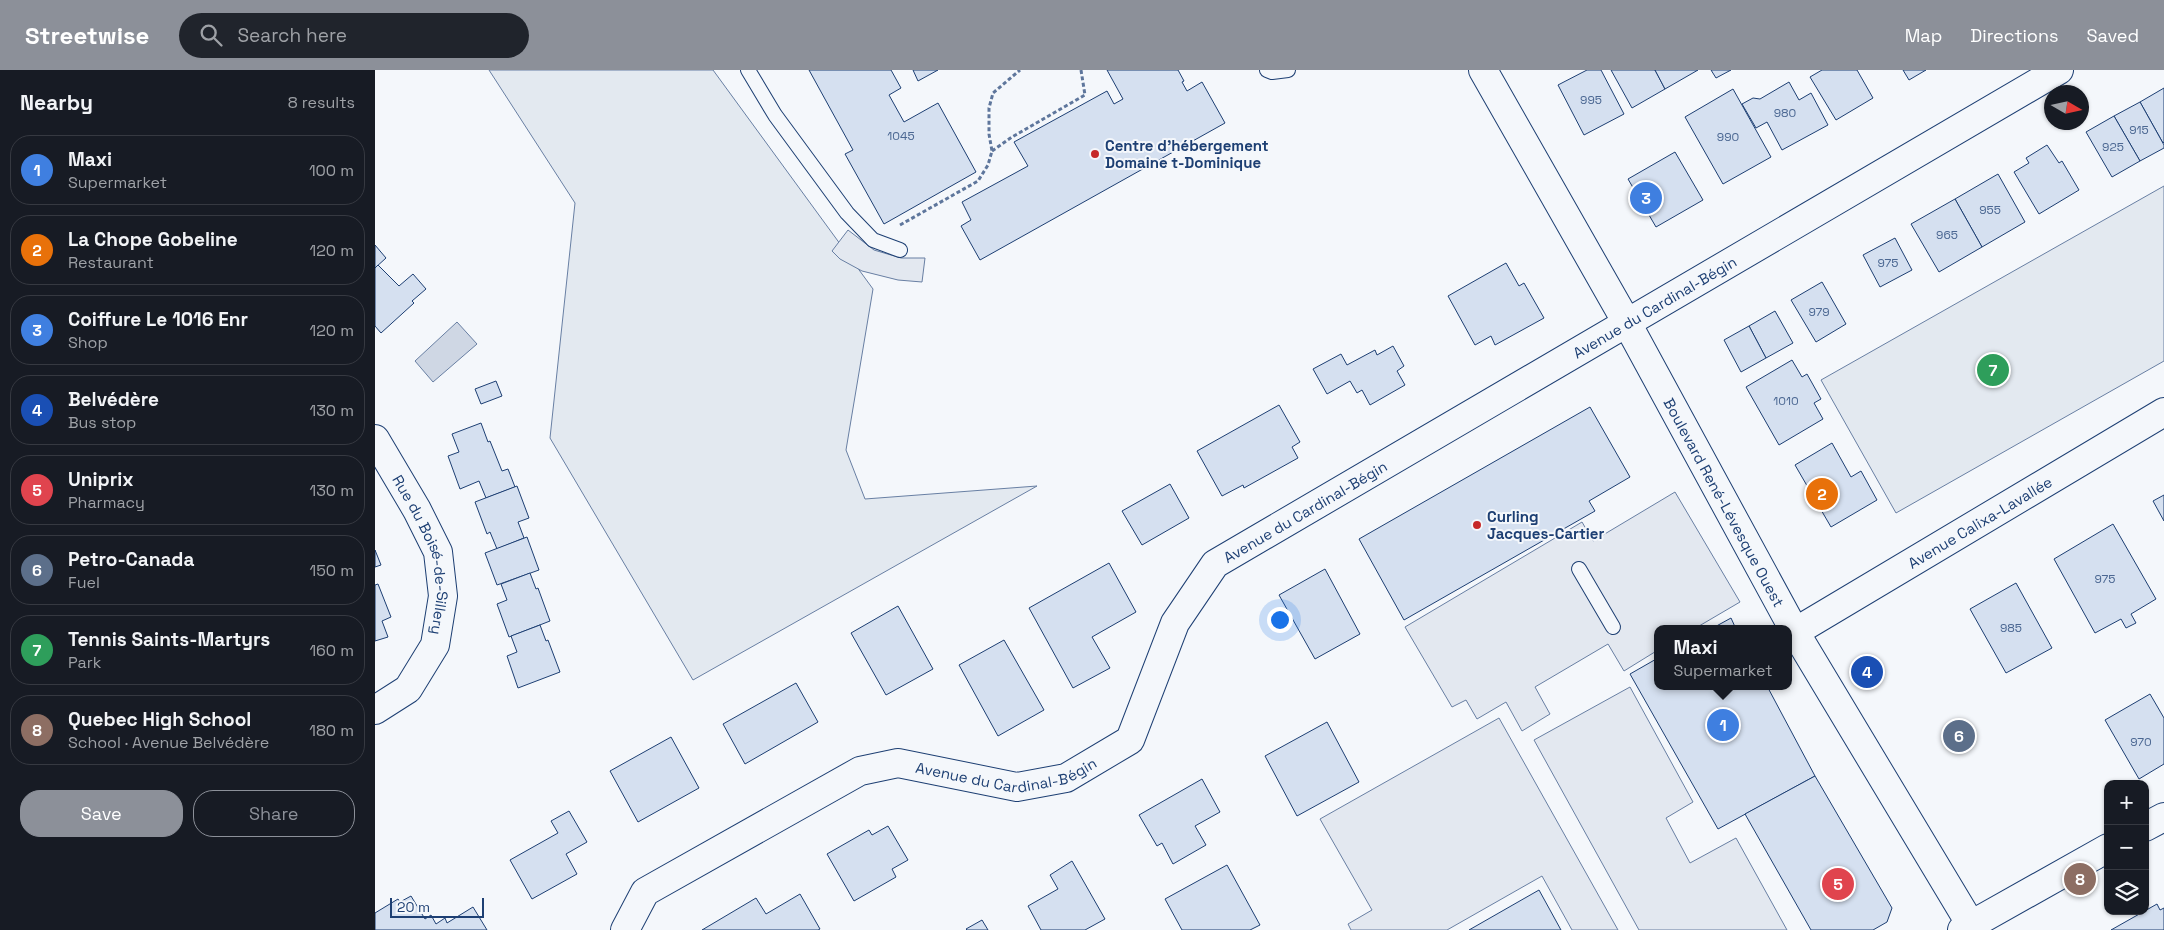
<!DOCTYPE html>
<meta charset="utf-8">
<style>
body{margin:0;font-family:"Space Grotesk",sans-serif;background:#20242c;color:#f1f3f6}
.controls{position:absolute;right:15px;bottom:15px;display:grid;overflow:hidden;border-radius:10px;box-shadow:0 1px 4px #0004}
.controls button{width:45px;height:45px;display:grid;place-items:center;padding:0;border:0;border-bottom:1px solid #363941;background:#171b24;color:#f1f3f6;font:25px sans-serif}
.compass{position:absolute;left:1669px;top:15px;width:45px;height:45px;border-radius:50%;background:#171b24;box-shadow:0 1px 4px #0004;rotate:99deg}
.scale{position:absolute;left:15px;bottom:12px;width:94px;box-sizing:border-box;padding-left:5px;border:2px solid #1d3f73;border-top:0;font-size:14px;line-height:18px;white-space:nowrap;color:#1d3f73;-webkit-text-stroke:4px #f4f7fb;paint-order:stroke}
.you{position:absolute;left:904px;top:549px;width:18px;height:18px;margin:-12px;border:4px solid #fff;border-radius:50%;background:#1a73e8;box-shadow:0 0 0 8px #1a73e833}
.badge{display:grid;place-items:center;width:32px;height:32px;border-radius:50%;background:#8c9099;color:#fff;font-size:16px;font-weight:700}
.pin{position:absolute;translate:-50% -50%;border:2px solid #fff;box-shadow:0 1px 5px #0006}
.popup{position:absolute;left:1279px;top:555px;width:138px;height:65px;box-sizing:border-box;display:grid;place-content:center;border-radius:10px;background:#171b24;filter:drop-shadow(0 1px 4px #0005);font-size:16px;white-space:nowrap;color:#9ea1a6}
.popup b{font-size:19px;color:#f1f3f6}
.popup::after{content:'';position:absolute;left:50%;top:100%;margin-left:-10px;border:10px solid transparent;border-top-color:#171b24}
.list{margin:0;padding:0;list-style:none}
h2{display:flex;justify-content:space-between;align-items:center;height:65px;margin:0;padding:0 20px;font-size:21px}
h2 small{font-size:16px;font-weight:400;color:#9ea1a6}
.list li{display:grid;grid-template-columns:32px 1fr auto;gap:15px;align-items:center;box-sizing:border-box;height:70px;margin:0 10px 10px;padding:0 10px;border:1px solid #363941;border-radius:20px}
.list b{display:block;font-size:19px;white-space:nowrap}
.list p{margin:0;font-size:16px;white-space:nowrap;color:#9ea1a6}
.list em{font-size:16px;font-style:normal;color:#9ea1a6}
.actions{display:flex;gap:10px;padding:15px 20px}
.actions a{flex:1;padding:11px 0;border:1px solid #8c9099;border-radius:20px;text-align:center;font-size:18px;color:#8c9099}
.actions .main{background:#8c9099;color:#fff}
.icon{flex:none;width:28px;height:28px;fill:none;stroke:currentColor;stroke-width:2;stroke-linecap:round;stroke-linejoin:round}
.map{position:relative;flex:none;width:1789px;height:860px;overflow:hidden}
header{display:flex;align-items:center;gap:30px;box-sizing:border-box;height:70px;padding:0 25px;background:#8c9099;color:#fff}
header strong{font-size:24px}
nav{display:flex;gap:28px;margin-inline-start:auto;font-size:18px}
.search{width:350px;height:45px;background:#20242c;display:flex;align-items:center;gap:12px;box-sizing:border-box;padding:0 18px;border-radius:28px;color:#9ea1a6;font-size:19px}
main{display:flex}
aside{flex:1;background:#171b24}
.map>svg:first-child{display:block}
.green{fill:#e3e9f0;stroke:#687fa3}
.parking{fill:#e3e8f0;stroke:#687fa3}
.water{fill:#cfd7e4;stroke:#687fa3}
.building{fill:#d5e0f0;stroke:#1d3f73}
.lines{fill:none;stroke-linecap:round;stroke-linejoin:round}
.lane-casing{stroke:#1d3f73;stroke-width:16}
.street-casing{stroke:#1d3f73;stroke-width:30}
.secondary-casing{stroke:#1d3f73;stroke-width:30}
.path{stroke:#5e769c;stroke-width:3;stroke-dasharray:4 2.5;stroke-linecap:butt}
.lane{stroke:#f4f7fb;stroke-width:14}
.street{stroke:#f4f7fb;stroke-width:28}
.secondary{stroke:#f4f7fb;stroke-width:28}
.poi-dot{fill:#c62828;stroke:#f4f7fb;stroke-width:2}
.labels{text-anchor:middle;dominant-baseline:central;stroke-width:4;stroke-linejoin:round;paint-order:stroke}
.number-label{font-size:12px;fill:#4b6792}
.poi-label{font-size:15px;font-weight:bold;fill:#1d3f73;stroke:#f4f7fb;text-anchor:start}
.street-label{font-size:15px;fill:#1d3f73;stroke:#f4f7fb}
</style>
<header>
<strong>Streetwise</strong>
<div class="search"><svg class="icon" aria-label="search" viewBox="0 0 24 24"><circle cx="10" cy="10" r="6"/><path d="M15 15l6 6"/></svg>Search here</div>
<nav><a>Map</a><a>Directions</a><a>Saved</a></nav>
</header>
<main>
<aside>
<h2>Nearby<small>8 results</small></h2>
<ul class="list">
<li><span class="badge" style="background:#3f7fe0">1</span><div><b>Maxi</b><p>Supermarket</p></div><em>100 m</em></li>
<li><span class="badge" style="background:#e8710a">2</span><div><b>La Chope Gobeline</b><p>Restaurant</p></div><em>120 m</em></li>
<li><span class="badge" style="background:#3f7fe0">3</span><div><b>Coiffure Le 1016 Enr</b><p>Shop</p></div><em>120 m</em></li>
<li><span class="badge" style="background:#1a4fb4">4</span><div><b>Belvédère</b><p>Bus stop</p></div><em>130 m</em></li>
<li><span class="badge" style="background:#e0444e">5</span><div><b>Uniprix</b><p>Pharmacy</p></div><em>130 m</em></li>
<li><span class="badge" style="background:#5c6f8a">6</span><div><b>Petro-Canada</b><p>Fuel</p></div><em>150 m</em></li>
<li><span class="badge" style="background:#2e9e5b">7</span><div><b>Tennis Saints-Martyrs</b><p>Park</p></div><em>160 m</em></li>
<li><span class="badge" style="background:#8d6e63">8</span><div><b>Quebec High School</b><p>School · Avenue Belvédère</p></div><em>180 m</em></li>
</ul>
<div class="actions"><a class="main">Save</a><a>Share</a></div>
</aside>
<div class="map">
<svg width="1789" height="860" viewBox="0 0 1789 860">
<rect width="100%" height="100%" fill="#f4f7fb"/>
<g class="green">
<path d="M114,0h224l160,219 -27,161 19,49 172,-13 -344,194 -143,-242 25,-235z"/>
<path d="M1789,116v175l-268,152 -75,-133z"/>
</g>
<g class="parking">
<path d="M473,160l26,20 27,8h24l-3,24 -24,-2 -36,-9 -22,-12 -8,-8z"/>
<path d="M1300,422l65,110 -46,27h-36v21l-34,21 -16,-27 -73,43 15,27 -28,17 -16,-29 -29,17 -11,-19 -14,7 -47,-80 177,-105 11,19z"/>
<path d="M1255,617l63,115 -27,16 24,45 46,-25 51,92h-148l-105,-190z"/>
<path d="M1124,648l119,212h-46l-30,-54 -95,54h-96l-3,-6 24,-14 -52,-91z"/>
</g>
<path class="water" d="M82,252l20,22 -44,38 -18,-21z"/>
<g class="building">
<path d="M434,0h82l10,18 -12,7 15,27 34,-19 38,69 -92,52 -39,-70 8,-4z"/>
<path d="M538,0h25l-20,11z"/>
<path d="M732,0h71l6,11 -2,1 5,9 15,-9 23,41 -245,137 -19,-34 10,-6 -9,-18 66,-36 -14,-24 93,-51 7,13 9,-5z"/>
<path d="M1212,0h14l23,44 -40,21 -26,-50z"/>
<path d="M1236,0h44l10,19 -33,19z"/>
<path d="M1280,0h43l-33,19z"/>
<path d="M1336,0h20l-15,8z"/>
<path d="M1447,0h35l16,28 -37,22 -26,-43z"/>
<path d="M1528,0h23l-17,10z"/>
<path d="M1414,12l10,18 12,-7 17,32 -46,25 -15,-28 -11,6 -14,-24 11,-6 7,1z"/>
<path d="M1789,18v54l-1,1 -23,-41z"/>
<path d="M1358,19l38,68 -48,27 -38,-67z"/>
<path d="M1765,32l24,43v3l-24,13 -26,-45z"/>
<path d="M1739,46l26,45 -28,16 -26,-45z"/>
<path d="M1672,75l12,18 3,-2 17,29 -40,24 -25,-42 15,-9 -3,-5z"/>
<path d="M1300,82l28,48 -47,27 -28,-48z"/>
<path d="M1623,104l27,48 -43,25 -27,-48z"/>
<path d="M1580,129l27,48 -43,25 -28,-48z"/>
<path d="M1520,168l17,32 -32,17 -17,-32z"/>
<path d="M0,175l11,13 -11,10z"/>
<path d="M1131,193l13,23 5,-3 20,35 -49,27 -4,-9 -16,9 -27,-49z"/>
<path d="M3,195l21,21 14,-12 13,15 -14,12 2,2 -33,30 -6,-7v-58z"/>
<path d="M1447,212l24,42 -30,18 -25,-42z"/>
<path d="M1400,241l18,32 -27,15 -17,-32z"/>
<path d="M1374,256l17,32 -25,14 -17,-32z"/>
<path d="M1018,276l11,20 -7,5 8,14 -35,20 -8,-15 -5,3 -7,-12 -23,13 -14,-25 28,-15 6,11 28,-15 2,5z"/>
<path d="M1417,290l10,17 5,-3 14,25 -7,4 9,16 -44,26 -33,-58z"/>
<path d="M121,311l6,15 -21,8 -6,-15z"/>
<path d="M904,335l21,37 -8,5 6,11 -54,30 -1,-3 -21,11 -25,-45z"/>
<path d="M1215,337l40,70 -41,24 6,10 -191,109 -45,-81z"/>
<path d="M106,353l7,19 2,-1 12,30 6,-2 7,18 -29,11 -7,-17 -19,8 -12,-33 11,-4 -7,-18z"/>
<path d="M1457,373l19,34 10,-6 16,29 -46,27 -36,-62z"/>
<path d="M795,414l19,34 -47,27 -20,-34z"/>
<path d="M142,416l12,32 -11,4 6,16 -27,11 -7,-17 -3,2 -12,-32z"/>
<path d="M1789,425v26l-11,-20z"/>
<path d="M1738,454l43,75 -25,15 5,9 -10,5 -5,-9 -26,14 -41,-74z"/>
<path d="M152,467l12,33 -42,15 -12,-32z"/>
<path d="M0,480l6,15 -6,2z"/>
<path d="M734,493l27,49 -44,25 18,31 -37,20 -44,-80z"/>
<path d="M950,499l35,65 -45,25 -36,-64z"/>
<path d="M155,503l6,16 2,-1 12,33 -41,16 -12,-33 10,-4 -6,-16z"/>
<path d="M1641,513l36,65 -46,25 -36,-64z"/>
<path d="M3,514l13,33 -9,4 6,16 -13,4v-56z"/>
<path d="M523,536l35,63 -47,26 -35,-62z"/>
<path d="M1356,548l5,11h-25z"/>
<path d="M165,555l6,16 2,-1 12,32 -42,16 -11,-32 10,-4 -6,-16z"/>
<path d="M629,570l40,70 -46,26 -39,-71z"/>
<path d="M1283,588v28h109l48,90 -97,53 -88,-155z"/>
<path d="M421,613l22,39 -73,42 -22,-40z"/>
<path d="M1775,624l14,24v46l-25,15 -34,-59z"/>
<path d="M952,652l32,60 -62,34 -32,-60z"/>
<path d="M296,667l28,51 -61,34 -28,-51z"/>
<path d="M1440,706l77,132 -5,14 -14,8h-62l-66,-116z"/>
<path d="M827,709l18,33 -25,14 11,19 -33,19 -11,-21 -5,3 -18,-31z"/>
<path d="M194,741l18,31 -21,12 11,20 -45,25 -22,-39 48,-27 -7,-12z"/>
<path d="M513,756l20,34 -16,9 4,8 -42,24 -27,-47 42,-24 3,5z"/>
<path d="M697,791l33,58 -20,11h-44l-13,-24 30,-17 -8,-14z"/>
<path d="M852,795l33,60 -10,5h-68l-17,-31z"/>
<path d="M1164,820l22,40h-92z"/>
<path d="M425,824l20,35 -2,1h-116l54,-32 10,16z"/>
<path d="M36,826l14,23 6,-4 5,9 9,-6 2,5 26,-16 14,23h-112v-17l23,-14 2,3z"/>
<path d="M1782,834l3,6 4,-2v22h-53z"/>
<path d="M607,850l6,10h-21l-1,-1z"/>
</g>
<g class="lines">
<defs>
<g id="lane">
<path d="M373,0l27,45 72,98 26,27 27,10"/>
<path d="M892,0l5,2 16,-2"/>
<path d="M1204,499l34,58"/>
</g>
<g id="street">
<path id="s1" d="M0,369l42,71 21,42 5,44 -8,49 -27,44 -33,21"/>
<path id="s2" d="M1420,562l369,-220"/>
<path id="s3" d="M250,860l20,-38 215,-121 38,-8 119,24 49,-9 64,-38 45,-117 40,-59 844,-494"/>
</g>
<g id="secondary">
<path id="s4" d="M1108,0l144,253 168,309 179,298"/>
<path d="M1770,757l19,-10"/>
<path d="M1587,860l146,-82"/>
</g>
</defs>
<use href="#lane" class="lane-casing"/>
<use href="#street" class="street-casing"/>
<use href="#secondary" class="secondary-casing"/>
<g class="path">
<path d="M617,81l20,-14 73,-42 -4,-25"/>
<path d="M525,155l78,-44 10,-16 4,-14 -3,-17v-26l4,-15 27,-23"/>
</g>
<use href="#lane" class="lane"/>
<use href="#street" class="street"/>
<use href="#secondary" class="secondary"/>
</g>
<g class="poi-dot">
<circle cx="720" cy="84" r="5"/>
<circle cx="1102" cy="455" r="5"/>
</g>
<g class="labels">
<g class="number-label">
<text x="1216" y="30">995</text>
<text x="1410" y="43">980</text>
<text x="1764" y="60">915</text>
<text x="526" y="66">1045</text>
<text x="1353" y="67">990</text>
<text x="1738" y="77">925</text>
<text x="1615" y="140">955</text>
<text x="1572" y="165">965</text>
<text x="1513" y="193">975</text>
<text x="1444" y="242">979</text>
<text x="1411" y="331">1010</text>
<text x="1730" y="509">975</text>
<text x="1636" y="558">985</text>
<text x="1766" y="672">970</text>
</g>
<g class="poi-label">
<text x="730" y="75">Centre d'hébergement<tspan x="730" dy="17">Domaine t-Dominique</tspan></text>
<text x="1112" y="446">Curling<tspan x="1112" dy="17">Jacques-Cartier</tspan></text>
</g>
<g class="street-label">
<text stroke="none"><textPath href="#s3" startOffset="1280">Avenue du Cardinal-Bégin</textPath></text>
<text stroke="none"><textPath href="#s4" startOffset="495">Boulevard René-Lévesque Ouest</textPath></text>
<text stroke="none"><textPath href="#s3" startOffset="875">Avenue du Cardinal-Bégin</textPath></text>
<text stroke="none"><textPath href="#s2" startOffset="215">Avenue Calixa-Lavallée</textPath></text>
<text stroke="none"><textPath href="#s1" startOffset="128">Rue du Boisé-de-Sillery</textPath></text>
<text stroke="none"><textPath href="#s3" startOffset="440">Avenue du Cardinal-Bégin</textPath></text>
</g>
</g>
</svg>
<div class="controls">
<button>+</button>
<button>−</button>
<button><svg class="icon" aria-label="layers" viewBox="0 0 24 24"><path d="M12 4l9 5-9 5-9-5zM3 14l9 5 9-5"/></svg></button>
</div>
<svg class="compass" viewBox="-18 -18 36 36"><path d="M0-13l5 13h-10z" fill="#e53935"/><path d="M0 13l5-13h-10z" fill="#9ea1a6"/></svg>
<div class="scale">20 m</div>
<div class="you"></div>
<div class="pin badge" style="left:1348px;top:655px;background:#3f7fe0">1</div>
<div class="popup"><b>Maxi</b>Supermarket</div>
<div class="pin badge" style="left:1447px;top:424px;background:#e8710a">2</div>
<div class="pin badge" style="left:1271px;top:128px;background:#3f7fe0">3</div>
<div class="pin badge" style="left:1492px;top:602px;background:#1a4fb4">4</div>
<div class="pin badge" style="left:1463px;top:814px;background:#e0444e">5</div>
<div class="pin badge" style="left:1584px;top:666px;background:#5c6f8a">6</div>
<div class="pin badge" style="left:1618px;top:300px;background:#2e9e5b">7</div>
<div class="pin badge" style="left:1705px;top:809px;background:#8d6e63">8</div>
</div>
</main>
